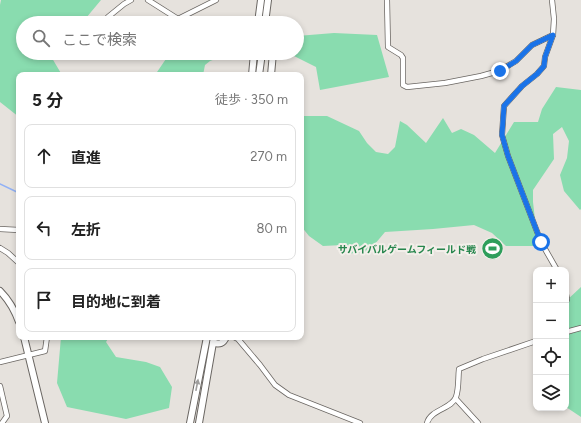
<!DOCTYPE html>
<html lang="ja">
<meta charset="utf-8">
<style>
body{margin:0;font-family:Figtree,"Noto Sans JP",sans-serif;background:#f2f2f2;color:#222}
.controls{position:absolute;right:12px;bottom:12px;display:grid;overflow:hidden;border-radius:8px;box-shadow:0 2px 6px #0003}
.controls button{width:36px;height:36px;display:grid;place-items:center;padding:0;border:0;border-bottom:1px solid #e0e0e0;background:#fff;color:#222;font:20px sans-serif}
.stop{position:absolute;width:12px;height:12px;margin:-9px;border:3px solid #1a73e8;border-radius:50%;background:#fff}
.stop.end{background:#1a73e8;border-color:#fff;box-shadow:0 1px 4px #0008}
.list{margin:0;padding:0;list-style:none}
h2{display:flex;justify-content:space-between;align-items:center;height:52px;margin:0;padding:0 16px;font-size:17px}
h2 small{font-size:13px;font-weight:400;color:#767676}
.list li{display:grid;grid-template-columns:26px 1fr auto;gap:12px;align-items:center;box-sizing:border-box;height:64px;margin:0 8px 8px;padding:0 8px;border:1px solid #e0e0e0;border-radius:8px}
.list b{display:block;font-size:15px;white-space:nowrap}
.list em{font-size:13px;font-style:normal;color:#767676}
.icon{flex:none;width:22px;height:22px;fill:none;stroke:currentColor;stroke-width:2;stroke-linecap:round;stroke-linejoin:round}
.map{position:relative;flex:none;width:581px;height:423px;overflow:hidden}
.search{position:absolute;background:#fff;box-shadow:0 2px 6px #0003;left:16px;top:16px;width:288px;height:44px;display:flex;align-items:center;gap:10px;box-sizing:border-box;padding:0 14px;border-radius:22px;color:#767676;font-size:15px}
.panel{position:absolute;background:#fff;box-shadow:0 2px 6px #0003;left:16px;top:72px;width:288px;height:268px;border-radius:8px}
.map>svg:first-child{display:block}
.green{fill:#89dcaf}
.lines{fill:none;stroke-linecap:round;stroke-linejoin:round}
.stream{stroke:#91b1f6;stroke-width:1.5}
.street-casing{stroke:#6a6662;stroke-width:6}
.secondary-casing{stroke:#6a6662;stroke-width:8}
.street{stroke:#fff;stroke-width:4.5}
.secondary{stroke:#fff;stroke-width:6}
.oneway{fill:#9f9e9d}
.route{stroke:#1a73e8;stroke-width:5}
.labels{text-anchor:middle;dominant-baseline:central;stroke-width:4;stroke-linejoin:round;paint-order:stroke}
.leisure-label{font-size:10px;font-weight:bold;fill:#27864d;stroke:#f3efea;text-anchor:end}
</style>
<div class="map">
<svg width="581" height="423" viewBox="0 0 581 423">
<rect width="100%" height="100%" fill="#e6e2dd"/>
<g class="green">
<path d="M1,0h100l-15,18 -33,5h-30v30h26l13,22h-43v42l-19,-15v-97z"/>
<path d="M334,33l43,2 12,42 -69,13 -4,-23 -24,-12v-2h5v-17z"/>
<path d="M170,53h61l-21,8 -5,4 -2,10h-48z"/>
<path d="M556,87l25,3v119l-1,1 -16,-19 -4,-16 7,-17 2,-17 -7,-14 -9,7 1,25 -21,31v12l5,44h-32l-14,-13 -18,-8 -41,4 -48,3 -16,19 -22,3 -4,-9 -20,1 -14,-10 -8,-10v-110h26l32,15 8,12 9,9 12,2 7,-7 5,-26 7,4 19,18 17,-25 9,15 9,-4 13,6 21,18 19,-31h24l4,-13z"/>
<path d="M581,287v130l-15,-10v-106z"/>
<path d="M61,337h48l-3,5 10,15 30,5 14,5 12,20 -3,21 -43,11 -59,-12 -10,-24z"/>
</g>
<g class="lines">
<path class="stream" d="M0,184l19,9"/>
<defs>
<g id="street">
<path d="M148,0l30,19 38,-19"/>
<path d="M387,0l1,47 13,8 2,3v27l4,2 38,-4 36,-7 18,-5 17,-10 16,-16 21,-10"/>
<path d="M552,0l2,19 -1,16 -8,22 -1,9 -7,8 -15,12 -18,20 -2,29 6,21 33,86 16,28"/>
<path d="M108,17l16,-13 7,-4"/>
<path d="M0,229l19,1"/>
<path d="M0,248l8,5 11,10"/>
<path d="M566,294l1,5 -1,3"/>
<path d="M566,332l15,-4"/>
<path d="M234,337l4,2 22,26 15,20 14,10 71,28"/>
<path d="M0,362l45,-11 2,-14"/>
<path d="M0,386l7,30 -5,7"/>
<path d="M456,399l22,24"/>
<path d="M427,423c4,-14 25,-14 29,-26 3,-9 2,-19 3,-28l24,-10 53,-18"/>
</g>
<g id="secondary">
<path d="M258,23l3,-23"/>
<path d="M265,23l3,-23"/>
<path d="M252,75l2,-22"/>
<path d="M259,75l3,-22"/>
<path d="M271,75l2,-22"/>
<path d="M0,291c8,8 15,20 19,31"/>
<path d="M24,337l21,86"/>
<path d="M213,343c7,1 10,1 13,-6"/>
<path d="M190,423l17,-86"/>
<path d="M199,423l15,-86"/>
</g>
</defs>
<use href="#street" class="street-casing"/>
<use href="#secondary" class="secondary-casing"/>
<use href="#street" class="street"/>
<use href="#secondary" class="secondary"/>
</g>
<defs><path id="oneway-solid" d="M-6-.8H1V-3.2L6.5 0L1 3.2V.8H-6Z"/></defs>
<use class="oneway" href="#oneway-solid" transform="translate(197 385) rotate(-79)"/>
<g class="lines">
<path class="route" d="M500,71l16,-10 16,-16 21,-10 -8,22 -1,9 -7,8 -15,12 -18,20 -2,29 6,21 33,86"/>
</g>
<defs>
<symbol id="stadium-disc" viewBox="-11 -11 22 22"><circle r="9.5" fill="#2e9e5b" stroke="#f3efea"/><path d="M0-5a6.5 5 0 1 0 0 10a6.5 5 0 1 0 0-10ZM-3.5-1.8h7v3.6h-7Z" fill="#fff"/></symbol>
</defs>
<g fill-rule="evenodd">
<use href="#stadium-disc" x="480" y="236" width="25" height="25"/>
</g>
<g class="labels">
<g class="leisure-label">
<text x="476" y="249">サバイバルゲームフィールド戦</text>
</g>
</g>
</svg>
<div class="controls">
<button>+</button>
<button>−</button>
<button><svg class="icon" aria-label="locate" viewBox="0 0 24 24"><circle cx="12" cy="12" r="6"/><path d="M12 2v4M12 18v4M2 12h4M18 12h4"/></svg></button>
<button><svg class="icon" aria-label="layers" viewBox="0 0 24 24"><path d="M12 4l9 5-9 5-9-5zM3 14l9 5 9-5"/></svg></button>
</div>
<div class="stop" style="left:541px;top:242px"></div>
<div class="stop end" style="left:500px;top:71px"></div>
<div class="search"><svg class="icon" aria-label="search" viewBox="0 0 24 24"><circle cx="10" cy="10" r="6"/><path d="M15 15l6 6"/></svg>ここで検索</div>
<section class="panel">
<h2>5 分<small>徒歩 · 350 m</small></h2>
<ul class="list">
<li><svg class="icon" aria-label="ahead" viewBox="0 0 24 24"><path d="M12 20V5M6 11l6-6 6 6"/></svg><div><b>直進</b></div><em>270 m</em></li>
<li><svg class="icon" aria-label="left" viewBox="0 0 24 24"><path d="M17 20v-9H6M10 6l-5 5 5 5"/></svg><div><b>左折</b></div><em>80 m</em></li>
<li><svg class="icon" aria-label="arrive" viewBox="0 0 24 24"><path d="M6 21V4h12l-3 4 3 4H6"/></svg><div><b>目的地に到着</b></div></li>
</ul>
</section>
</div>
